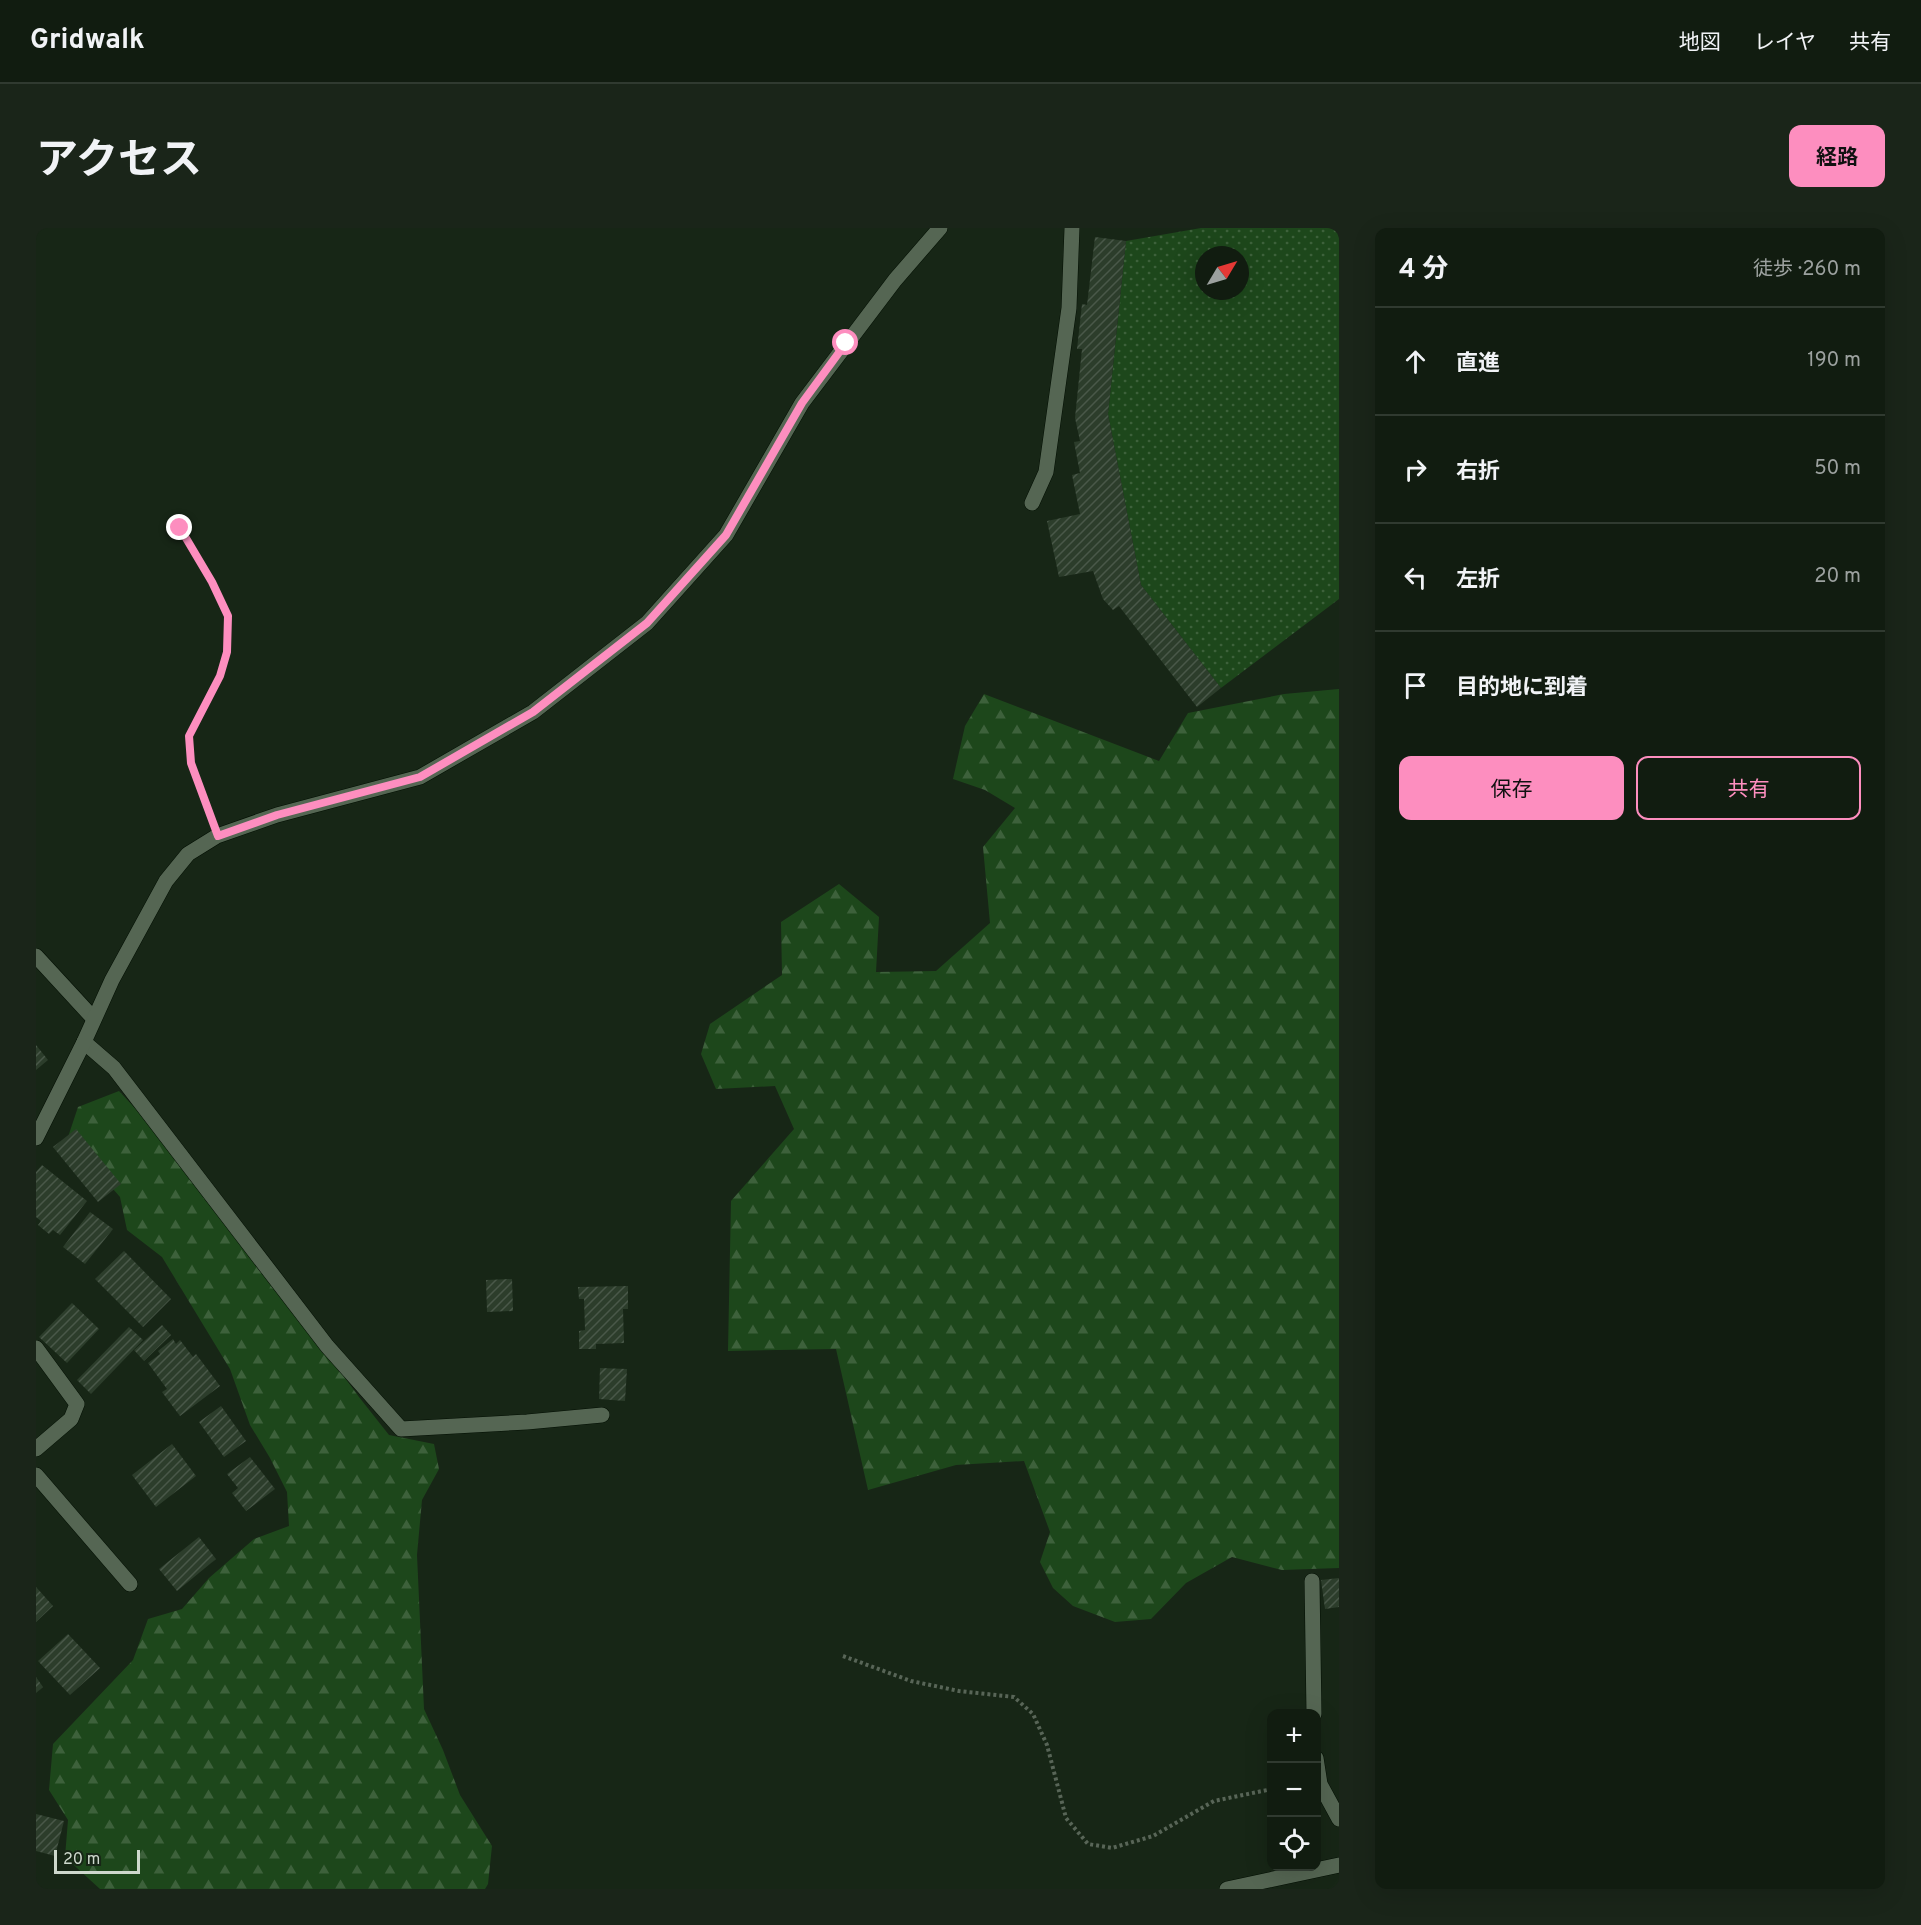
<!DOCTYPE html>
<html lang="ja">
<meta charset="utf-8">
<style>
body{margin:0;font-family:Overpass,"Noto Sans JP",sans-serif;background:#1a2519;color:#f1f3f6}
.controls{position:absolute;right:18px;bottom:18px;display:grid;overflow:hidden;border-radius:12px;box-shadow:0 6px 24px #0002}
.controls button{width:54px;height:54px;display:grid;place-items:center;padding:0;border:0;border-bottom:2px solid #303a30;background:#111c10;color:#f1f3f6;font:30px sans-serif}
.compass{position:absolute;left:1159px;top:18px;width:54px;height:54px;border-radius:50%;background:#111c10;box-shadow:0 6px 24px #0002;rotate:52deg}
.scale{position:absolute;left:18px;bottom:15px;width:86px;box-sizing:border-box;padding-left:6px;border:3px solid #ced8cd;border-top:0;font-size:16px;line-height:21px;white-space:nowrap;color:#ced8cd;-webkit-text-stroke:4px #172616;paint-order:stroke}
.stop{position:absolute;width:18px;height:18px;margin:-14px;border:4px solid #fd8ebf;border-radius:50%;background:#fff}
.stop.end{background:#fd8ebf;border-color:#fff;box-shadow:0 2px 6px #0008}
.list{margin:0;padding:0;list-style:none}
h2{display:flex;justify-content:space-between;align-items:center;height:78px;margin:0;padding:0 24px;font-size:26px}
h2 small{font-size:20px;font-weight:400;color:#9ca19f}
.list li{display:grid;grid-template-columns:39px 1fr auto;gap:18px;align-items:center;box-sizing:border-box;height:108px;padding:0 24px;border-top:2px solid #303a30}
.list b{display:block;font-size:22px;white-space:nowrap}
.list em{font-size:20px;font-style:normal;color:#9ca19f}
.actions{display:flex;gap:12px;padding:18px 24px}
.actions a{flex:1;padding:14px 0;border:2px solid #fd8ebf;border-radius:12px;text-align:center;font-size:21px;color:#fd8ebf}
.actions .main{background:#fd8ebf;color:#111}
.icon{flex:none;width:33px;height:33px;fill:none;stroke:currentColor;stroke-width:2;stroke-linecap:round;stroke-linejoin:round}
.map{position:relative;flex:none;width:1303px;height:1661px;overflow:hidden;border-radius:12px}
header{display:flex;align-items:center;gap:36px;box-sizing:border-box;height:84px;padding:0 30px;background:#111c10;border-bottom:2px solid #303a30}
header strong{font-size:28px}
nav{display:flex;gap:33px;margin-inline-start:auto;font-size:21px}
.intro{display:flex;align-items:center;justify-content:space-between;box-sizing:border-box;height:144px;padding:0 36px}
h1{margin:0;font-size:42px}
.button{padding:15px 27px;border-radius:12px;background:#fd8ebf;color:#111;font-size:21px;font-weight:700}
main{display:flex;gap:36px;padding:0 36px}
aside{flex:1;background:#111c10;border-radius:12px;box-shadow:0 6px 24px #0002}
.map>svg:first-child{display:block}
.grass{fill:url(#grass-dots);fill-rule:evenodd}
.forest{fill:url(#forest-firs)}
.building{fill:url(#building-hatch)}
.lines{fill:none;stroke-linecap:round;stroke-linejoin:round}
.minor-casing{stroke:#030f03;stroke-width:16}
.path{stroke:#586557;stroke-width:4;stroke-dasharray:3 3;stroke-linecap:butt}
.minor{stroke:#556653;stroke-width:15}
.route{stroke:#fd8ebf;stroke-width:8}
</style>
<header>
<strong>Gridwalk</strong>
<nav><a>地図</a><a>レイヤ</a><a>共有</a></nav>
</header>
<div class="intro"><h1>アクセス</h1><a class="button">経路</a></div>
<main>
<div class="map">
<svg width="1303" height="1661" viewBox="0 0 1303 1661">
<defs>
<pattern id="grass-dots" width="8" height="8" patternUnits="userSpaceOnUse" patternTransform="scale(1.5)"><rect width="8" height="8" fill="#1d471b"/><path d="M2 2h.1M6 6h.1" fill="none" stroke="#3d613b" stroke-width="1.8" stroke-linecap="round"/></pattern>
<pattern id="forest-firs" width="22" height="20" patternUnits="userSpaceOnUse" patternTransform="scale(1.5)"><rect width="22" height="20" fill="#1d471b"/><path d="M5 1l3.5 6h-7zM16 11l3.5 6h-7z" fill="#3d613b"/></pattern>
<pattern id="building-hatch" width="6" height="6" patternUnits="userSpaceOnUse" patternTransform="scale(1.5)"><rect width="6" height="6" fill="#2c3d2b"/><path d="M-1 1l2-2M0 6l6-6M5 7l2-2" fill="none" stroke="#495849"/></pattern>
</defs>
<rect width="100%" height="100%" fill="#172616"/>
<path class="grass" d="M1165,0h138v371l-118,89 -80,-103 -33,-171 18,-173zM1168,27h36v36h-36z"/>
<g class="forest">
<path d="M1303,461v879l-57,2 -50,-13 -46,26 -35,36 -36,3 -42,-16 -20,-18 -13,-26 10,-30 -26,-71 -68,4 -88,25 -32,-141 -108,2 3,-150 63,-72 -19,-43 -59,3 -15,-35 9,-30 72,-49 -1,-53 58,-38 40,33 -3,55 60,-1 54,-48 -7,-76 32,-39 -30,-18 -32,-11 12,-53 19,-32 175,67 29,-48 96,-19z"/>
<path d="M83,863l28,30 168,216 44,60 30,38 45,9 5,25 -17,31 -5,55 7,154 19,41 17,45 32,51 -4,38 -3,5h-385l-35,-32 3,-37 -19,-30 4,-46 80,-84 15,-41 34,-10 27,-31 45,-39 35,-13 -2,-34 -17,-34 -20,-33 -20,-56 -68,-112 -35,-27 -7,-33 -52,-60 10,-30z"/>
</g>
<g class="building">
<path d="M1059,9l31,4 -18,173 33,171 80,103 -24,19 -78,-101 -6,4 -10,-11 -10,-28 -34,6 -12,-56 33,-7 -8,-39 8,-2 -6,-31 6,-1 -5,-23 7,-69h-5l5,-45 5,1z"/>
<path d="M0,817l12,15 -12,10z"/>
<path d="M40,901l45,55 -23,18 -45,-55z"/>
<path d="M6,937l45,36 -27,34 -7,-5 -4,4 -11,-9 3,-4 -5,-4v-45z"/>
<path d="M54,984l23,17 -28,35 -22,-17z"/>
<path d="M88,1023l47,48 -28,28 -48,-48z"/>
<path d="M476,1051l1,32 -26,1 -1,-32z"/>
<path d="M592,1058v23h-5l1,34 -28,1v5h-17v-18l6,-1 -1,-31h-5l-1,-12z"/>
<path d="M36,1075l27,26 -32,34 -28,-26z"/>
<path d="M126,1097l9,10 -27,26 -10,-11z"/>
<path d="M93,1099l14,13 -52,54 -14,-14z"/>
<path d="M137,1111l3,5 4,-4 13,17 3,-3 24,32 -40,30 -18,-24 5,-3 -19,-26 12,-9 -2,-3z"/>
<path d="M564,1140l27,1 -2,32 -26,-2z"/>
<path d="M185,1178l25,35 -22,16 -25,-35z"/>
<path d="M136,1216l24,32 -40,31 -24,-32z"/>
<path d="M214,1229l25,32 -29,22 -14,-18 6,-5 -11,-14z"/>
<path d="M163,1309l17,22 -39,32 -18,-22z"/>
<path d="M1303,1350v29l-14,2 -4,-29z"/>
<path d="M0,1359l17,19 -17,16z"/>
<path d="M32,1406l32,34 -30,27 -32,-34z"/>
<path d="M0,1449l7,10 -7,6z"/>
<path d="M0,1586l28,7 -9,35 -19,-5z"/>
</g>
<g class="lines">
<defs>
<g id="minor">
<path d="M996,275l14,-31 23,-164 3,-80"/>
<path d="M0,728l58,63"/>
<path d="M48,814l30,26 213,278 74,83 126,-7 75,-7"/>
<path d="M0,910l48,-96 28,-62 54,-99 22,-27 29,-18 60,-21 143,-38 113,-65 114,-89 79,-88 76,-132 93,-123 45,-52"/>
<path d="M0,1120l41,56 -6,15 -35,30"/>
<path d="M0,1247l94,109"/>
<path d="M1276,1353l2,133"/>
<path d="M1280,1530l4,26 19,35"/>
<path d="M1191,1661l112,-24"/>
</g>
</defs>
<use href="#minor" class="minor-casing"/>
<g class="path">
<path d="M144,300l32,54 16,34 -1,36 -7,24 -31,60 2,27 19,54"/>
<path d="M807,1428l68,25 48,10 55,6 19,17 14,31 19,73 22,26 24,4 41,-12 61,-35 58,-12"/>
</g>
<use href="#minor" class="minor"/>
</g>
<g class="lines">
<path class="route" d="M144,300l32,54 16,34 -1,36 -7,24 -31,60 2,27 27,73 59,-21 143,-38 113,-65 114,-89 79,-88 76,-132 44,-60"/>
</g>
</svg>
<div class="controls">
<button>+</button>
<button>−</button>
<button><svg class="icon" aria-label="locate" viewBox="0 0 24 24"><circle cx="12" cy="12" r="6"/><path d="M12 2v4M12 18v4M2 12h4M18 12h4"/></svg></button>
</div>
<svg class="compass" viewBox="-18 -18 36 36"><path d="M0-13l5 13h-10z" fill="#e53935"/><path d="M0 13l5-13h-10z" fill="#9ca19f"/></svg>
<div class="scale">20 m</div>
<div class="stop" style="left:810px;top:115px"></div>
<div class="stop end" style="left:144px;top:300px"></div>
</div>
<aside>
<h2>4 分<small>徒歩 · 260 m</small></h2>
<ul class="list">
<li><svg class="icon" aria-label="ahead" viewBox="0 0 24 24"><path d="M12 20V5M6 11l6-6 6 6"/></svg><div><b>直進</b></div><em>190 m</em></li>
<li><svg class="icon" aria-label="right" viewBox="0 0 24 24"><path d="M7 20v-9h11M14 6l5 5-5 5"/></svg><div><b>右折</b></div><em>50 m</em></li>
<li><svg class="icon" aria-label="left" viewBox="0 0 24 24"><path d="M17 20v-9H6M10 6l-5 5 5 5"/></svg><div><b>左折</b></div><em>20 m</em></li>
<li><svg class="icon" aria-label="arrive" viewBox="0 0 24 24"><path d="M6 21V4h12l-3 4 3 4H6"/></svg><div><b>目的地に到着</b></div></li>
</ul>
<div class="actions"><a class="main">保存</a><a>共有</a></div>
</aside>
</main>
